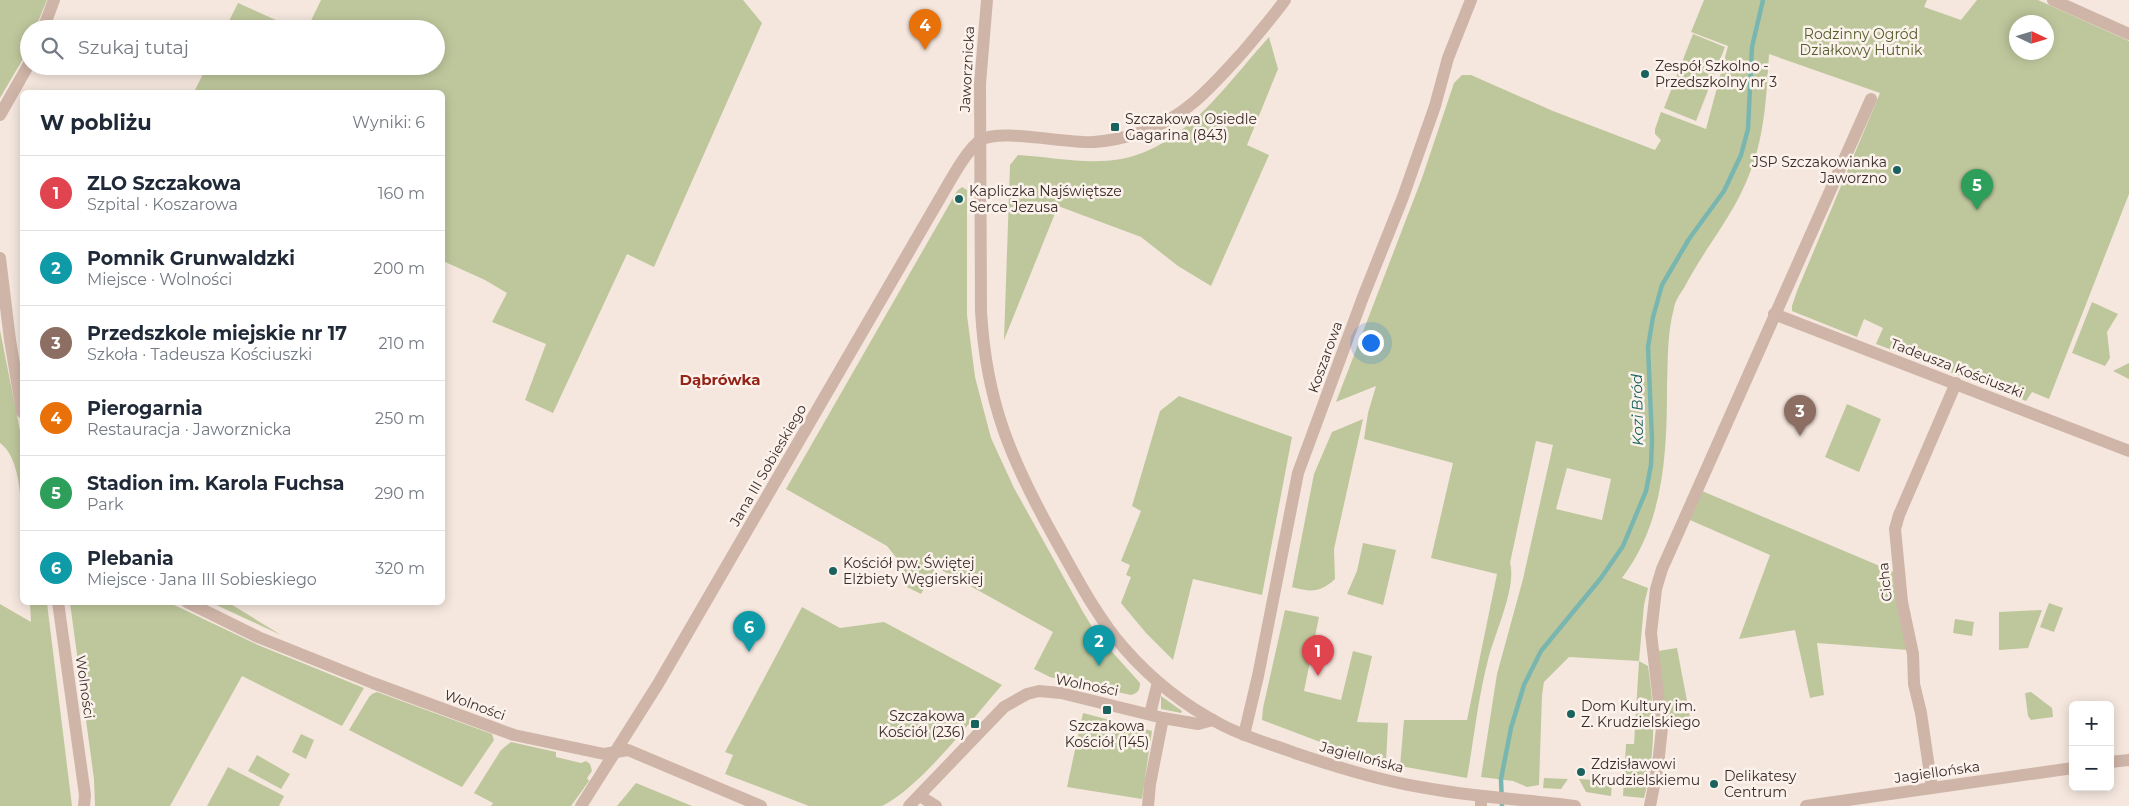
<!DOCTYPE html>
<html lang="pl">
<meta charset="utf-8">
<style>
body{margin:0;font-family:Montserrat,sans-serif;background:#f6f6f7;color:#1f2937}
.controls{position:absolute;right:15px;bottom:15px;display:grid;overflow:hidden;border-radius:8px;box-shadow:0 2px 12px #0003}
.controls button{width:45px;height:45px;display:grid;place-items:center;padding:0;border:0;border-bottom:1px solid #e0e1e3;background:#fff;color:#1f2937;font:25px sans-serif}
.compass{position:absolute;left:2009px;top:15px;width:45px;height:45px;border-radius:50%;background:#fff;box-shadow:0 2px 12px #0003;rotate:94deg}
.you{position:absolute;left:1370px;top:342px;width:18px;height:18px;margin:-12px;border:4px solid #fff;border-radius:50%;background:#1a73e8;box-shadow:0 0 0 8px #1a73e833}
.badge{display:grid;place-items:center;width:32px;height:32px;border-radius:50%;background:#19625d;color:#fff;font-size:16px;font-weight:700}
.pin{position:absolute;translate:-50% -41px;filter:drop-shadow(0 1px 2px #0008)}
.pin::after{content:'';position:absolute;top:26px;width:18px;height:15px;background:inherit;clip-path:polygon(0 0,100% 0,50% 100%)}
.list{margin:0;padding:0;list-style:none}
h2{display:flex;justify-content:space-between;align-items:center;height:65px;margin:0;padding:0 20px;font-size:21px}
h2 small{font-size:16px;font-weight:400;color:#747a83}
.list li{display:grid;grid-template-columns:32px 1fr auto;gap:15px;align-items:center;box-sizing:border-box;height:75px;padding:0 20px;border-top:1px solid #e0e1e3}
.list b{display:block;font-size:19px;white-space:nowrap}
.list p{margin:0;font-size:16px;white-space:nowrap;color:#747a83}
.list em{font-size:16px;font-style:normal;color:#747a83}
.icon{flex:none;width:28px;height:28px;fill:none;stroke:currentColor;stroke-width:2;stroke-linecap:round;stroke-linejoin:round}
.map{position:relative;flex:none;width:2129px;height:806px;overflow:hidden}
.search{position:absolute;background:#fff;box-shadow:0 2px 12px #0003;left:20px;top:20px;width:425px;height:55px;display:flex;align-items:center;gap:12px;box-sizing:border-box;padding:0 18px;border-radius:28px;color:#747a83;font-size:19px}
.panel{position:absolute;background:#fff;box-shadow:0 2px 12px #0003;left:20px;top:90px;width:425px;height:515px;border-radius:8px}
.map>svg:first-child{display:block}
.green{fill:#bec79c;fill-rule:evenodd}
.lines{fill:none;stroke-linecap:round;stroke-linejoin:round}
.stream{stroke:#7ab6b0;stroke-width:4.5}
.minor{stroke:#cfb5a8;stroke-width:12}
.tertiary{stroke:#cfb5a8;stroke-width:12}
.poi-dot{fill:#19625d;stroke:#fcf2ec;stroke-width:2}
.labels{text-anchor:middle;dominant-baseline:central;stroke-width:5;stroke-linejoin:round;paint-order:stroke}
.park-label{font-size:14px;fill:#515d2a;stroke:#fcf2ec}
.poi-label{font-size:14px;fill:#3c2c29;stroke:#fcf2ec;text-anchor:start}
.street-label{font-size:14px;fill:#3c2c29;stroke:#fcf2ec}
.neighbourhood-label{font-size:15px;font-weight:bold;fill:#942519;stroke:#fcf2ec}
.water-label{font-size:15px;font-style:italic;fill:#19625d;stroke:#fcf2ec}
</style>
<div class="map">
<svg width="2129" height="806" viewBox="0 0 2129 806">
<rect width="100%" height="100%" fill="#f5e7de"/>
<g class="green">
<path d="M0,0h47l-12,29h-6v15l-5,13 -24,41z"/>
<path d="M321,0h422l19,23 -108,244 -27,-13 -74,159 -28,-13 21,-56 -54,-22 15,-29 -22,-13 -42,-19 -1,-169h-248l13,-26h229v-37h-129z"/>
<path d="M1704,0h223l-3,7 37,13 16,-20h61l91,41v153l-80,205 -17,-7 -6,9 -150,-57 7,-16 -19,-9 -7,18 -65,-26v-5l5,-15 83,-198 -111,-39c-4,69 -7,110 -45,169 -14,22 -28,42 -40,65 -4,6 -9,13 -10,20 -7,26 -6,52 -7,79 0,66 -3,136 -45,191l26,10 -4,17 -5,56 9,5c7,45 8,87 -4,132l-21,-2 3,-52h8l5,-83 -70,-4 -25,25 -2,13 -3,90 -12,2 -14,-6 -32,-4 16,-103 26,-95 30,-134 -17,-4 -26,122c7,24 -16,72 -22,97 -10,38 -14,79 -21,118l-67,-12 4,-46h63l30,-146 -66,-16 22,-95 -89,-24 4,-26 8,-27 -40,16 86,-224 32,-95 8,-8h9l82,36 102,39 6,-10 -6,-6v-5l6,-17 45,17 22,-83 -37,-14zM2016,22h30v30h-30zM1567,468l44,11 -9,41 -46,-11z"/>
<path d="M238,3l58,26h-71z"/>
<path d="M1693,34l32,13 -29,74 -32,-13z"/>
<path d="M1269,37l9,32 -31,76 22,10 -58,131 -33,-20 -37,-29 -83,-31 -54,134 6,-175 8,-10c33,2 70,10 103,4 65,-12 107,-77 148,-122z"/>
<path d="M962,187l5,3v125l8,62 16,61 23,50 69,124 14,23 43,48c0,7 -2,10 -9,12l-81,-18 -16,-8 19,-37 -117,-65 -15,27 -14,-7 -4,-21 -16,-20 -101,-57 171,-298z"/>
<path d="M2092,302l26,12 -11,18 3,26 -5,8 -33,-13z"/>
<path d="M0,330l22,111v81c-1,-22 -2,-65 -22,-79z"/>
<path d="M2129,363v16l-16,-8z"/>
<path d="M1179,396l113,41 -30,158 -69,-16 -20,81 -27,-27 -25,-30 10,-26 -5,-2 4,-10 -9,-4 20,-50 -9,-5 28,-95z"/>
<path d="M1847,404l34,15 -22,53 -34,-15z"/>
<path d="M1363,419l-29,130 1,30c-15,14 -24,13 -43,8l22,-113 18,-42z"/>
<path d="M1702,491l192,81 14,78 -91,-7 7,52 -14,3 -15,-68 -56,9 31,-84 -80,-35z"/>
<path d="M1363,543l33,7 -13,55 -36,-11 10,-23z"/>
<path d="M30,603h17l25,203h-72v-202l31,18z"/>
<path d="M70,603h100l88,42 106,43 -22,38 -100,-50 -72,130h-75l-1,-27z"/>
<path d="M212,603h17l52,32z"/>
<path d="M2049,603l14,5 -9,24 -14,-5z"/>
<path d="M802,607l38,21 44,-6 118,63c-31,35 -80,101 -120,121h-73l-84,-32 8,-19 -8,-3z"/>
<path d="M1285,610l34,7 -15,74 37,9 12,-49 19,5 -15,66 31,1 -2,39 -63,-19 -61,-23 1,-12z"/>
<path d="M2042,610l-14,38 -29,2v-38z"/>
<path d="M1955,619l19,3 -2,14 -19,-3z"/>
<path d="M1677,648l13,69 -23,3 -9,-69z"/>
<path d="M377,692l115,42 2,6 -32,47 -113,-57 20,-33 3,-3z"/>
<path d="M2031,692l21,16 1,9 -22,3 -3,-4 -3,-23z"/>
<path d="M1161,696l21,15 -1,2 -20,-4z"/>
<path d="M1083,713l69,18 -10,68 -75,-12z"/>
<path d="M301,734l13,6 -8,19 -14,-7z"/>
<path d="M511,742l45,10v5l25,6 5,-2 4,3 2,7 -5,7 2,3 -18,25h-80l2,-3 -19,-10 27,-43z"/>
<path d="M257,755l33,19 -9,15 -33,-18z"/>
<path d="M228,767l56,29 -5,10h-72z"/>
<path d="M1544,778l24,1 -7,10 -18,-1z"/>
<path d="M1579,779l33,2 -1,15 -25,-4z"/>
<path d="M636,783l56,23h-75z"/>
</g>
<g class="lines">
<path class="stream" d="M1502,806l-1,-27 10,-51 13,-43 17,-34 60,-73 22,-32 23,-55 5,-26 1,-25 -4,-93 5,-30 9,-32 27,-46 35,-48 17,-36 7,-26 4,-82 11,-47"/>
<g class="minor">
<path d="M2053,0l76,34"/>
<path d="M43,29l11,-29"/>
<path d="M0,115l29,-51"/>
<path d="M0,258l10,82 12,72"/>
<path d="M1774,314l355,137"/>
<path d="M58,602l27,193 -1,11"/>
<path d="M187,602l71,35 115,46 141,52 90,19 24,-4 133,56"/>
<path d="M1150,714l8,-32"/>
<path d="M1244,735l14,-59 40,-203 65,-176 40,-100 32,-91 13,-48 23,-58"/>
<path d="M1932,788l-11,-75 -7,-29 -1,-30 -11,-52 -7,-73 4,-14 57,-132"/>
<path d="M920,796l16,10"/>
<path d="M909,806l95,-99 23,-13 12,-3 22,2 102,25 35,6 15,-4"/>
<path d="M1148,806l2,-22 13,-66"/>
<path d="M1481,806v-10"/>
<path d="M1650,806l8,-41 4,-37 -11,-95 5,-44 6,-20 209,-470"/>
</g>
<g class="tertiary">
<path d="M987,0l-7,84 1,227c5,91 30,149 74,228 21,37 41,77 69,109 28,32 61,58 98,77 23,12 49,19 73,28 41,14 83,27 125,34 51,10 103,12 155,19"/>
<path d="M2110,762l19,-2"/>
<path d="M581,806l77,-122 278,-479c10,-16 30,-56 45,-65 19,-12 86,4 113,2 16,-1 33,-5 48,-10 43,-14 71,-47 100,-79 15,-18 30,-35 43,-53"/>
<path d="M1806,806l267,-38"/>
</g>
</g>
<g class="poi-dot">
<circle cx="1645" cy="74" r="5"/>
<rect x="1110" y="122" width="10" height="10" rx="2.5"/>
<circle cx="1897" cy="170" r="5"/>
<circle cx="959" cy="199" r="5"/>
<circle cx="833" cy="571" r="5"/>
<rect x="1102" y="705" width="10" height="10" rx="2.5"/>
<circle cx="1571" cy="714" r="5"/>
<rect x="970" y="719" width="10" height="10" rx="2.5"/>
<circle cx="1581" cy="772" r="5"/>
<circle cx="1714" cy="784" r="5"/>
</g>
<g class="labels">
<g class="park-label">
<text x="1861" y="34">Rodzinny Ogród<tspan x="1861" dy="16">Działkowy Hutnik</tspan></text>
</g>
<g class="poi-label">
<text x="1655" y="66">Zespół Szkolno -<tspan x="1655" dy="16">Przedszkolny nr 3</tspan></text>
<text x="1125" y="119">Szczakowa Osiedle<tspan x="1125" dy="16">Gagarina (843)</tspan></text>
<text x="1887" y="162" text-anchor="end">JSP Szczakowianka<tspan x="1887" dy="16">Jaworzno</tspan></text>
<text x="969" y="191">Kapliczka Najświętsze<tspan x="969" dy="16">Serce Jezusa</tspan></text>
<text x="843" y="563">Kościół pw. Świętej<tspan x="843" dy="16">Elżbiety Węgierskiej</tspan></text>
<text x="1581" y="706">Dom Kultury im.<tspan x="1581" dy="16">Z. Krudzielskiego</tspan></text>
<text x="965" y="716" text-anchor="end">Szczakowa<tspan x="965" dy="16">Kościół (236)</tspan></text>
<text x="1107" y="726" text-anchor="middle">Szczakowa<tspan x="1107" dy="16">Kościół (145)</tspan></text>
<text x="1591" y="764">Zdzisławowi<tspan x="1591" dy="16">Krudzielskiemu</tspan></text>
<text x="1724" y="776">Delikatesy<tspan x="1724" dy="16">Centrum</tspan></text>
</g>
<g class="street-label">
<text transform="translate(967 69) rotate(-87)">Jaworznicka</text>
<text transform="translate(1325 357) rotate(-70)">Koszarowa</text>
<text transform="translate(1957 368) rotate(21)">Tadeusza Kościuszki</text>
<text transform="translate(768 465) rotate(-60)">Jana III Sobieskiego</text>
<text transform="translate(1885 582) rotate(-96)">Cicha</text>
<text transform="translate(1087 685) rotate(11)">Wolności</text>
<text transform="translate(85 687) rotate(82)">Wolności</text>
<text transform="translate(475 705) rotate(20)">Wolności</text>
<text transform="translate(1362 757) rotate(15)">Jagiellońska</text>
<text transform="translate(1937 772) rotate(-8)">Jagiellońska</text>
</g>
<g class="neighbourhood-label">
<text x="720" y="379">Dąbrówka</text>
</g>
<g class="water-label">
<text transform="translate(1637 410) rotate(-91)">Kozi Bród</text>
</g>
</g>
</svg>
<div class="controls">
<button>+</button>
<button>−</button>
</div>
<svg class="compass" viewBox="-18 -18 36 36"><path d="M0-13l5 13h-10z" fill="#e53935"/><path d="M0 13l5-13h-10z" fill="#747a83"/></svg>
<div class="you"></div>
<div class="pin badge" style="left:1318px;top:676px;background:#e0444e">1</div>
<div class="pin badge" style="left:1099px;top:666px;background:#0f9aa8">2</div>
<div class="pin badge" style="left:1800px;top:436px;background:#8d6e63">3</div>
<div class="pin badge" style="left:925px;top:50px;background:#e8710a">4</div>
<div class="pin badge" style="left:1977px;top:210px;background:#2e9e5b">5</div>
<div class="pin badge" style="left:749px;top:652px;background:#0f9aa8">6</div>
<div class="search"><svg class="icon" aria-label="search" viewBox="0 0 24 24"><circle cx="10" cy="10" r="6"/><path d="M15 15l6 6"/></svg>Szukaj tutaj</div>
<section class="panel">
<h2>W pobliżu<small>Wyniki: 6</small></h2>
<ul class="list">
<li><span class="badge" style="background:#e0444e">1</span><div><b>ZLO Szczakowa</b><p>Szpital · Koszarowa</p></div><em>160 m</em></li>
<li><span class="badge" style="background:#0f9aa8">2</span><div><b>Pomnik Grunwaldzki</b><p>Miejsce · Wolności</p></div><em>200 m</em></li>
<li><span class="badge" style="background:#8d6e63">3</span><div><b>Przedszkole miejskie nr 17</b><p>Szkoła · Tadeusza Kościuszki</p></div><em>210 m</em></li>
<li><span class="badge" style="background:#e8710a">4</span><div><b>Pierogarnia</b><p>Restauracja · Jaworznicka</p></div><em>250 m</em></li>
<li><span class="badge" style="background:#2e9e5b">5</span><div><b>Stadion im. Karola Fuchsa</b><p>Park</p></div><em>290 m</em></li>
<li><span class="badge" style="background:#0f9aa8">6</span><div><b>Plebania</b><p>Miejsce · Jana III Sobieskiego</p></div><em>320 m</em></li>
</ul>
</section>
</div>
